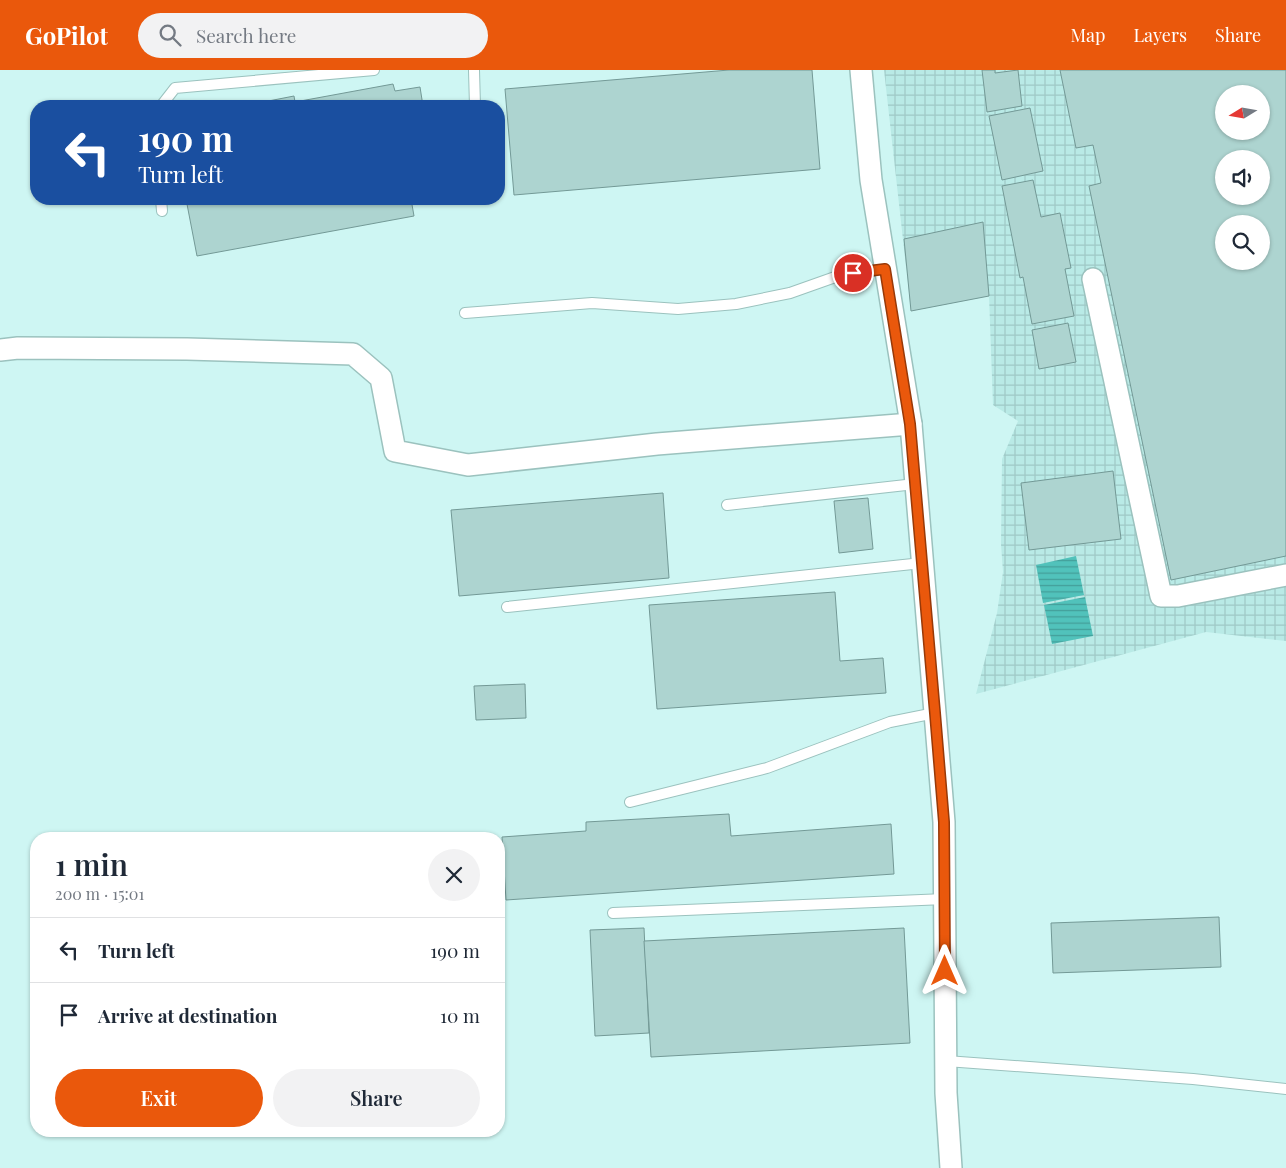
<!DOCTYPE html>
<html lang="en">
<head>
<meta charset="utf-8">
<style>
  :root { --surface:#fff; --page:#f2f2f3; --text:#1f2937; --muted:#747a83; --line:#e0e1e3; --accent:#ea580c }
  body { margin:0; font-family:"Playfair Display",serif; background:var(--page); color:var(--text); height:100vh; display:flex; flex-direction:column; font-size:19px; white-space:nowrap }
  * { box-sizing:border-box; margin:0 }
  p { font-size:16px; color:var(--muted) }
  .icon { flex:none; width:28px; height:28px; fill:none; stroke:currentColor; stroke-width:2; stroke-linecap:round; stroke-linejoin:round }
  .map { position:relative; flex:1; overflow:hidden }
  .details { position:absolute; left:30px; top:762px; width:475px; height:305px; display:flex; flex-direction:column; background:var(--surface); border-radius:20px; box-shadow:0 1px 4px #0004 }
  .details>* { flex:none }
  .banner { position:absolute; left:30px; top:30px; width:475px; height:105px; border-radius:20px; box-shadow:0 1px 4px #0004; background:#1a4fa0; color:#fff; overflow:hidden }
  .needle { width:32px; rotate:259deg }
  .controls { position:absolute; left:1215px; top:15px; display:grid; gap:10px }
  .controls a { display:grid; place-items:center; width:55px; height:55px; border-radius:50%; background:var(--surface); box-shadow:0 1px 4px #0004; font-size:25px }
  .pin { position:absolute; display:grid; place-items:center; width:42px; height:42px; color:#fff; margin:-21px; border:2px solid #fff; border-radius:50%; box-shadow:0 1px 5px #0007 }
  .me { position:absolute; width:55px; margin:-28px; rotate:0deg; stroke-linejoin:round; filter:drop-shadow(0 0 4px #0008) }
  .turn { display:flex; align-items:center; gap:18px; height:105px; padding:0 25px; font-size:22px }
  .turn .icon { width:65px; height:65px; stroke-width:2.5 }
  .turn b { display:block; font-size:35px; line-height:42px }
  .round { display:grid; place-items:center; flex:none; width:52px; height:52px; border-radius:26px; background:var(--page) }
  .headline { display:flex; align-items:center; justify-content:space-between; height:85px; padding:0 25px }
  h1 { font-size:30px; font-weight:600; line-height:38px }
  .primary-button { display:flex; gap:10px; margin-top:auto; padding:10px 25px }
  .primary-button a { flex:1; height:58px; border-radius:30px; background:var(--accent); color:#fff; font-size:20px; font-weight:600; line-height:58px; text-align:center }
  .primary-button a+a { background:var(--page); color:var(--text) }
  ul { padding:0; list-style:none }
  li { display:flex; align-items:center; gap:15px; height:65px; padding:0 25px; border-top:1px solid var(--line) }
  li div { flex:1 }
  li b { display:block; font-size:19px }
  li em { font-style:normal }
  header { display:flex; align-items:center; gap:30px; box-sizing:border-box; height:70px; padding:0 25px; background:var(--accent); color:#fff }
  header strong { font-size:24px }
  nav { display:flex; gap:28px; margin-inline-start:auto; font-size:18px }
  .search { width:350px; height:45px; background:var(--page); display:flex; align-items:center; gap:12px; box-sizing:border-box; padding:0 18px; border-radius:28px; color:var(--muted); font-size:19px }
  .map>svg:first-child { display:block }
</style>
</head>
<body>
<header>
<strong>GoPilot</strong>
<div class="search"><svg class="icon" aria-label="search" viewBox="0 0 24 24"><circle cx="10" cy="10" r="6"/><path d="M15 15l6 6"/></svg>Search here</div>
<nav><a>Map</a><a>Layers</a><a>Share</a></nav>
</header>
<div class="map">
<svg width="1286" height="1098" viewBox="0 0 1286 1098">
  <defs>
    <pattern id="industrial-grid" width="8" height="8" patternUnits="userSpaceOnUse" patternTransform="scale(1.25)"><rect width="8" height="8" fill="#b9eae6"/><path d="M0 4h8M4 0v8" fill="none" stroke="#9fc9c6"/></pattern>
    <pattern id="water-rules" width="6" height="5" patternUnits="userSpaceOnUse" patternTransform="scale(1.25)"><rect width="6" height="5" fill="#51c2bb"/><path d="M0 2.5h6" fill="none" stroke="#439e99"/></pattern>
  </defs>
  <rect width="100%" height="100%" fill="#cef6f3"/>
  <!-- industrial -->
  <path fill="url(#industrial-grid)" fill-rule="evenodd" d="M884 0H1286V571L1206 562 976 624 997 543 1003 502 1001 474 1002 389 1018 351 993 335 989 226 911 241ZM1224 24H1261V61H1224ZM1224 89H1261V126H1224ZM1224 154H1261V191H1224Z"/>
  <!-- water -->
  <g fill="url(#water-rules)">
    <path d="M1076 486 1084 525 1043 533 1036 495Z"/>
    <path d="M1085 527 1093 566 1052 574 1044 535Z"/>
  </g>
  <!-- building -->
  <g fill="#add4d0" stroke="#739996" fill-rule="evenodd">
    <path d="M729 0H812L820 99 514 125 505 19Z"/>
    <path d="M982 0H995V3L1018 0 1022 36 987 42Z"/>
    <path d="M1060 0H1286V486L1171 510 1089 116 1101 113 1093 75 1076 78ZM1224 24H1261V61H1224ZM1224 89H1261V126H1224ZM1224 154H1261V191H1224Z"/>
    <path d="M393 14 395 21 420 17 423 36H243L294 26 295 32Z"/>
    <path d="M1030 38 1043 101 1002 110 989 46Z"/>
    <path d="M1033 110 1041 147 1060 143 1071 198 1065 199 1074 246 1032 254 1023 207 1020 208 1002 116Z"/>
    <path d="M186 129H411L414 146 197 186Z"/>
    <path d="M983 152 989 226 911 241 904 169Z"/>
    <path d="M1068 253 1076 292 1039 299 1032 260Z"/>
    <path d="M1113 401 1121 469 1029 480 1021 413Z"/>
    <path d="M663 423 669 508 459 526 451 440Z"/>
    <path d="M868 428 873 479 839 483 834 431Z"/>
    <path d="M835 522 840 591 883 588 886 623 657 639 649 535Z"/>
    <path d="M525 614 526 648 476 650 474 616Z"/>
    <path d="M729 744 731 766 891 754 894 804 506 830 502 767 586 761V752Z"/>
    <path d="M1219 847 1221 897 1053 903 1051 853Z"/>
    <path d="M644 858 649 963 595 966 590 860Z"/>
    <path d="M904 858 910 973 651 987 644 871Z"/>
  </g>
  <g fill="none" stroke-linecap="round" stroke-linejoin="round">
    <!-- service casing -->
    <g stroke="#9bc2be" stroke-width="12">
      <g id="service">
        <path d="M474 0 475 36"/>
        <path d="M161 36 175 18 374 0"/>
        <path d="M161 129 162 141"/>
        <path d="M465 243 592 233 678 239 736 234 790 223 838 206 885 199"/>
        <path d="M727 435 915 414"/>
        <path d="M507 537 922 493"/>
        <path d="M630 732 767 698 890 652 935 643"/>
        <path d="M613 843 945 829"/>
        <path d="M946 991 1193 1009 1286 1019"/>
      </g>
    </g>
    <!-- minor casing -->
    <g stroke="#9bc2be" stroke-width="24">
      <g id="minor">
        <path d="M861 0 871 110 911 354 935 643 944 752 946 1023 951 1098"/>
        <path d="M1093 209 1161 526H1178L1286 505"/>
        <path d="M0 280 18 278 187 279 353 284 381 308 395 381 468 395 657 374 911 354"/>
      </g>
    </g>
    <!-- service -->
    <use href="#service" stroke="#fff" stroke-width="10"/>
    <!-- minor -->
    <use href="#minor" stroke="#fff" stroke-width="21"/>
  </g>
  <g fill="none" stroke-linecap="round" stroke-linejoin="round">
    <!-- route casing -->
    <g stroke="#983908" stroke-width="12">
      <path id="route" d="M853 203 885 199 910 354 935 643 944 752 945 901"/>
    </g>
    <!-- route -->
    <use href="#route" stroke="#ea580c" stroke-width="9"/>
  </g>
</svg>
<div class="controls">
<a><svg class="needle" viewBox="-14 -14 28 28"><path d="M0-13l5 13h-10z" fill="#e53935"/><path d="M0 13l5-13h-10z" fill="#747a83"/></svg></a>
<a><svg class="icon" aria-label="sound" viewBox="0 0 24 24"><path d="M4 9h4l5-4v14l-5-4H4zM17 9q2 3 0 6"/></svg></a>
<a><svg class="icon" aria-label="search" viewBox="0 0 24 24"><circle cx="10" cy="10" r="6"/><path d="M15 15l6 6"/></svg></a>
</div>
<div class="pin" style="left:853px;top:203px;background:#d93025"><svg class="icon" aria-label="arrive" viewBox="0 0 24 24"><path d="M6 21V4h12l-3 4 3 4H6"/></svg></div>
<svg class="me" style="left:945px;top:901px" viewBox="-20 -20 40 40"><path d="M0-17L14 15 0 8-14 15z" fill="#ea580c" stroke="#fff" stroke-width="4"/></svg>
<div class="banner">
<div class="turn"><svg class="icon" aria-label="left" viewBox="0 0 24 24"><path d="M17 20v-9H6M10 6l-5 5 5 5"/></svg><div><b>190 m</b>Turn left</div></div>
</div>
<section class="details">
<div class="headline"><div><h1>1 min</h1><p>200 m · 15:01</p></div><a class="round"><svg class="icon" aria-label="close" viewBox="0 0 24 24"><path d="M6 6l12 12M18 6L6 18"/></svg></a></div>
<ul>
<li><svg class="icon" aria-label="left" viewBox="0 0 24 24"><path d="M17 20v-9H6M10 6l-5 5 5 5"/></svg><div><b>Turn left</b></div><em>190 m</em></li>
<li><svg class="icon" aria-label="arrive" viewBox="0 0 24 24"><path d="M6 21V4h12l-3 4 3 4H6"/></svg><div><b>Arrive at destination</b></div><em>10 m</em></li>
</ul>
<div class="primary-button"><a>Exit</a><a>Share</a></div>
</section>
</div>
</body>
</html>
